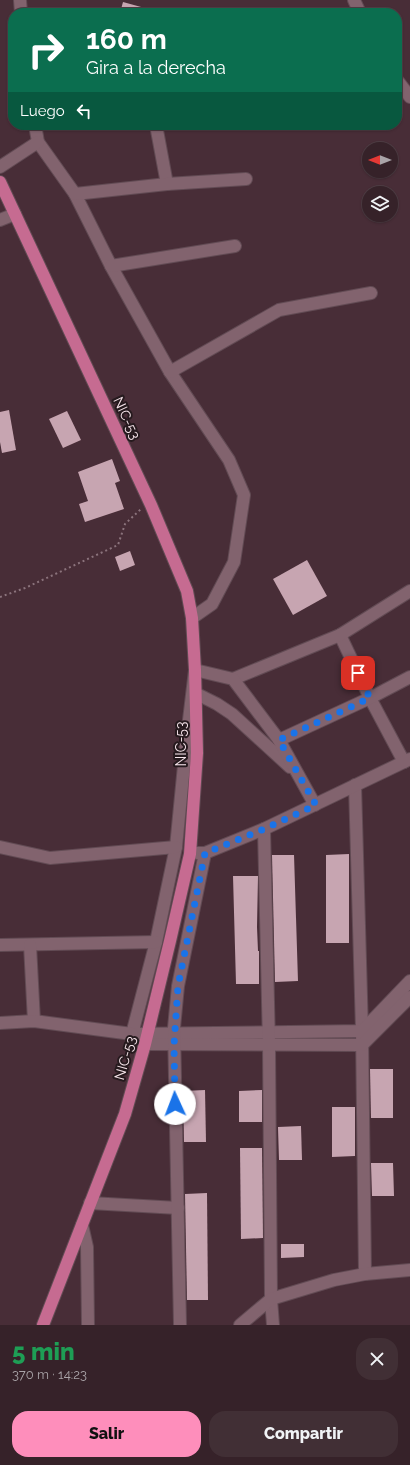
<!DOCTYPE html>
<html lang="es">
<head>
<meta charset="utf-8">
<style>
  :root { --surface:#362229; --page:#412f35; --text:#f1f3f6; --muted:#aaa4a8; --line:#503f46; --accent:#fe8ebb }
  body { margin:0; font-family:Raleway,sans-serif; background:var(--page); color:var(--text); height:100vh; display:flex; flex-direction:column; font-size:15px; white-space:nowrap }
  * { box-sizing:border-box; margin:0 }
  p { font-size:13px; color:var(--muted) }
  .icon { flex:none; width:22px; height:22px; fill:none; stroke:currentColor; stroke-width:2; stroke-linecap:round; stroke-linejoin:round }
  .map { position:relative; height:1325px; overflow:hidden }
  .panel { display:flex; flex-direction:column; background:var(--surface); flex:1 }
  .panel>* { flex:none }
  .banner { position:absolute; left:8px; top:8px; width:394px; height:122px; border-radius:16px; box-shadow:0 1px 3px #0004,0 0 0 1px var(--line); background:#0b6e4f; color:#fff; overflow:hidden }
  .needle { width:26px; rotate:270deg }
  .tools { position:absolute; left:362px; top:142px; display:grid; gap:8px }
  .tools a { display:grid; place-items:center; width:36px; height:36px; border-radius:50%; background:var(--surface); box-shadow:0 1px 3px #0004,0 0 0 1px var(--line); font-size:20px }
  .pin { position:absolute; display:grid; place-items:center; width:34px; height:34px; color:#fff; margin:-17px; border-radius:8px; box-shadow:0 2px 6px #0006 }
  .me { position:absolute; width:44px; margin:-22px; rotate:358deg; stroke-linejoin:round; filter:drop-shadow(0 0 3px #0008) }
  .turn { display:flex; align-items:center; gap:14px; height:84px; padding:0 12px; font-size:18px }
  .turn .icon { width:52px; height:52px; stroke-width:2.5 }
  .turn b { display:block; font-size:28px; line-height:34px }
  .then { display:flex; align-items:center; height:38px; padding:0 12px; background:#0003; gap:8px; font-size:15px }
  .round { display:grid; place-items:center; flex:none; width:42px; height:42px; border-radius:16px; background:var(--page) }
  .headline { display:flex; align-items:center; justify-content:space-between; height:68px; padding:0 12px }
  h1 { font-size:24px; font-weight:800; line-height:30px; color:#1e9e55 }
  .primary-button { display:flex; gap:8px; margin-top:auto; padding:8px 12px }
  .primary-button a { flex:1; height:46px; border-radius:16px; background:var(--accent); color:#111; font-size:16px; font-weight:800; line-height:46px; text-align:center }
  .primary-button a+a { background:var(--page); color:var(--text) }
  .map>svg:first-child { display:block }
</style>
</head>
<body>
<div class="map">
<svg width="410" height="1325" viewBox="0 0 410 1325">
  <rect width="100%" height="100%" fill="#482d37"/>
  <!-- building -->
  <g fill="#c7a5b1">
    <path d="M123 2 152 10V13H120Z"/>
    <path d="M9 410 16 450 2 453 0 442V412Z"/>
    <path d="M67 411 81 440 63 448 49 419Z"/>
    <path d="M112 459 120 481 115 483 124 509 85 522 79 504 88 501 78 472Z"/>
    <path d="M130 551 135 565 120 571 115 557Z"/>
    <path d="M307 560 327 596 293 615 273 579Z"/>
    <path d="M349 854V943H326V855Z"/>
    <path d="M272 855H294L298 981 275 982Z"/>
    <path d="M233 876H258L257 927 258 951H259V984H236Z"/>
    <path d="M370 1069H393V1118H371Z"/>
    <path d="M205 1090 206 1142H184L183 1091Z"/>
    <path d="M262 1090V1122H239V1091Z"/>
    <path d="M332 1107H355V1156L332 1157Z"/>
    <path d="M301 1126 302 1160H279L278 1127Z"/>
    <path d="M240 1148H262L263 1238 241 1239Z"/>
    <path d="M371 1163H393L394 1196H372Z"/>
    <path d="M207 1193 208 1300H187L185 1194Z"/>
    <path d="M281 1244H304V1257L281 1258Z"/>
  </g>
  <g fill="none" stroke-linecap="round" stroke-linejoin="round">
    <!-- minor casing -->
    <g stroke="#624b54" stroke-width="14">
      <g id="minor">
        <path d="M20 0 21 13"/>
        <path d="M354 0 360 13"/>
        <path d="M397 80 410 97"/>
        <path d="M35 125 38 142 75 194 111 266 170 372 229 460 244 495 234 562 212 604 192 618"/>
        <path d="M156 125 167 184"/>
        <path d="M0 167 38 142"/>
        <path d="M75 194 167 184 246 179"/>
        <path d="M0 220 15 214"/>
        <path d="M111 266 235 246"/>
        <path d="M170 372 279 310 371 293"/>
        <path d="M340 635 370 698 404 762"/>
        <path d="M233 679 340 635 410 591"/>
        <path d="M195 693 217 704 232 714 290 767"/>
        <path d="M279 740 370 698 410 677"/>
        <path d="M355 785 362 1031 365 1274"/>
        <path d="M315 805 279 740 233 679 195 670 186 745 176 847 156 942 132 1034 362 1031 410 981"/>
        <path d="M264 829 269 1045 271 1299 273 1325"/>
        <path d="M0 847 50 858 176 847"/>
        <path d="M197 853H205L264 829 410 759"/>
        <path d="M0 945 156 942"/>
        <path d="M30 945 34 1021"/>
        <path d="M0 1023 34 1021 132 1034"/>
        <path d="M145 1044 362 1045 410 997"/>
        <path d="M90 1203 178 1208"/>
        <path d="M82 1225 87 1247 88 1325"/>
        <path d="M180 1325 174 1028 178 986 205 853"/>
        <path d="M240 1325 271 1299 334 1280 365 1274 410 1270"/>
      </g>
    </g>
    <!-- major casing -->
    <g stroke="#624b54" stroke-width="14">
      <path id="major" d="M0 182 151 505 187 591 192 618 195 670 197 753 190 854 170 941 145 1044 125 1114 43 1325"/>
    </g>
    <!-- path -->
    <path stroke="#8b737c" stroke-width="2" stroke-dasharray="2 3" stroke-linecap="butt" d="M0 597 25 588 118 545 125 524 141 509"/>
    <!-- minor -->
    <use href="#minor" stroke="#82636e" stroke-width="12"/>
    <!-- major -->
    <use href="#major" stroke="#c66b91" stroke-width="12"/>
  </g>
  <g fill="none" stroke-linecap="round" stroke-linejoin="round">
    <!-- route -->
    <path stroke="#1a73e8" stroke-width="7" stroke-dasharray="0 12.6" d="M175 1104 174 1045 178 986 205 853 264 829 316 805 279 740 370 698 358 673"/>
  </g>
  <g text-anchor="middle" stroke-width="4" stroke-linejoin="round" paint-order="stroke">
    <!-- street labels -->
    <g font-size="14" fill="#f7e5eb" stroke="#261a1e">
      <text transform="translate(127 418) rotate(65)" y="5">NIC-53</text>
      <text transform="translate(181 744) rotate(-90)" y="5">NIC-53</text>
      <text transform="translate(125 1058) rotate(-74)" y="5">NIC-53</text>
    </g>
  </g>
</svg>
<div class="tools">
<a><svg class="needle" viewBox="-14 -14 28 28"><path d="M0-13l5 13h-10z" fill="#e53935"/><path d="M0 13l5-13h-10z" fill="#aaa4a8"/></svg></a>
<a><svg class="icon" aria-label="layers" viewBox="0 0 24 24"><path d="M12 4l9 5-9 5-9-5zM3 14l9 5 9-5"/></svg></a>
</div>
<div class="pin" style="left:358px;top:673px;background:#d93025"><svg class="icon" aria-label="arrive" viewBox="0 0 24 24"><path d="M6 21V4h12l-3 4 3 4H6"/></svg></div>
<svg class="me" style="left:175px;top:1104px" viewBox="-20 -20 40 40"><circle r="19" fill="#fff"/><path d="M0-13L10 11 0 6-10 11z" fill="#1a73e8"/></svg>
<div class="banner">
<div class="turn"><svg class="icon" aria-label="right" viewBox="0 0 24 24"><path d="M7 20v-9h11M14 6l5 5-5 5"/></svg><div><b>160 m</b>Gira a la derecha</div></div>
<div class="then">Luego<svg class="icon" aria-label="left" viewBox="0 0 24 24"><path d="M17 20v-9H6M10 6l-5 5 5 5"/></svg></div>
</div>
</div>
<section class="panel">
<div class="headline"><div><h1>5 min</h1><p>370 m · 14:23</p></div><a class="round"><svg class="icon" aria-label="close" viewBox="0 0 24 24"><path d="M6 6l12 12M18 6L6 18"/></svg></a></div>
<div class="primary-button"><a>Salir</a><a>Compartir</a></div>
</section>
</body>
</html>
